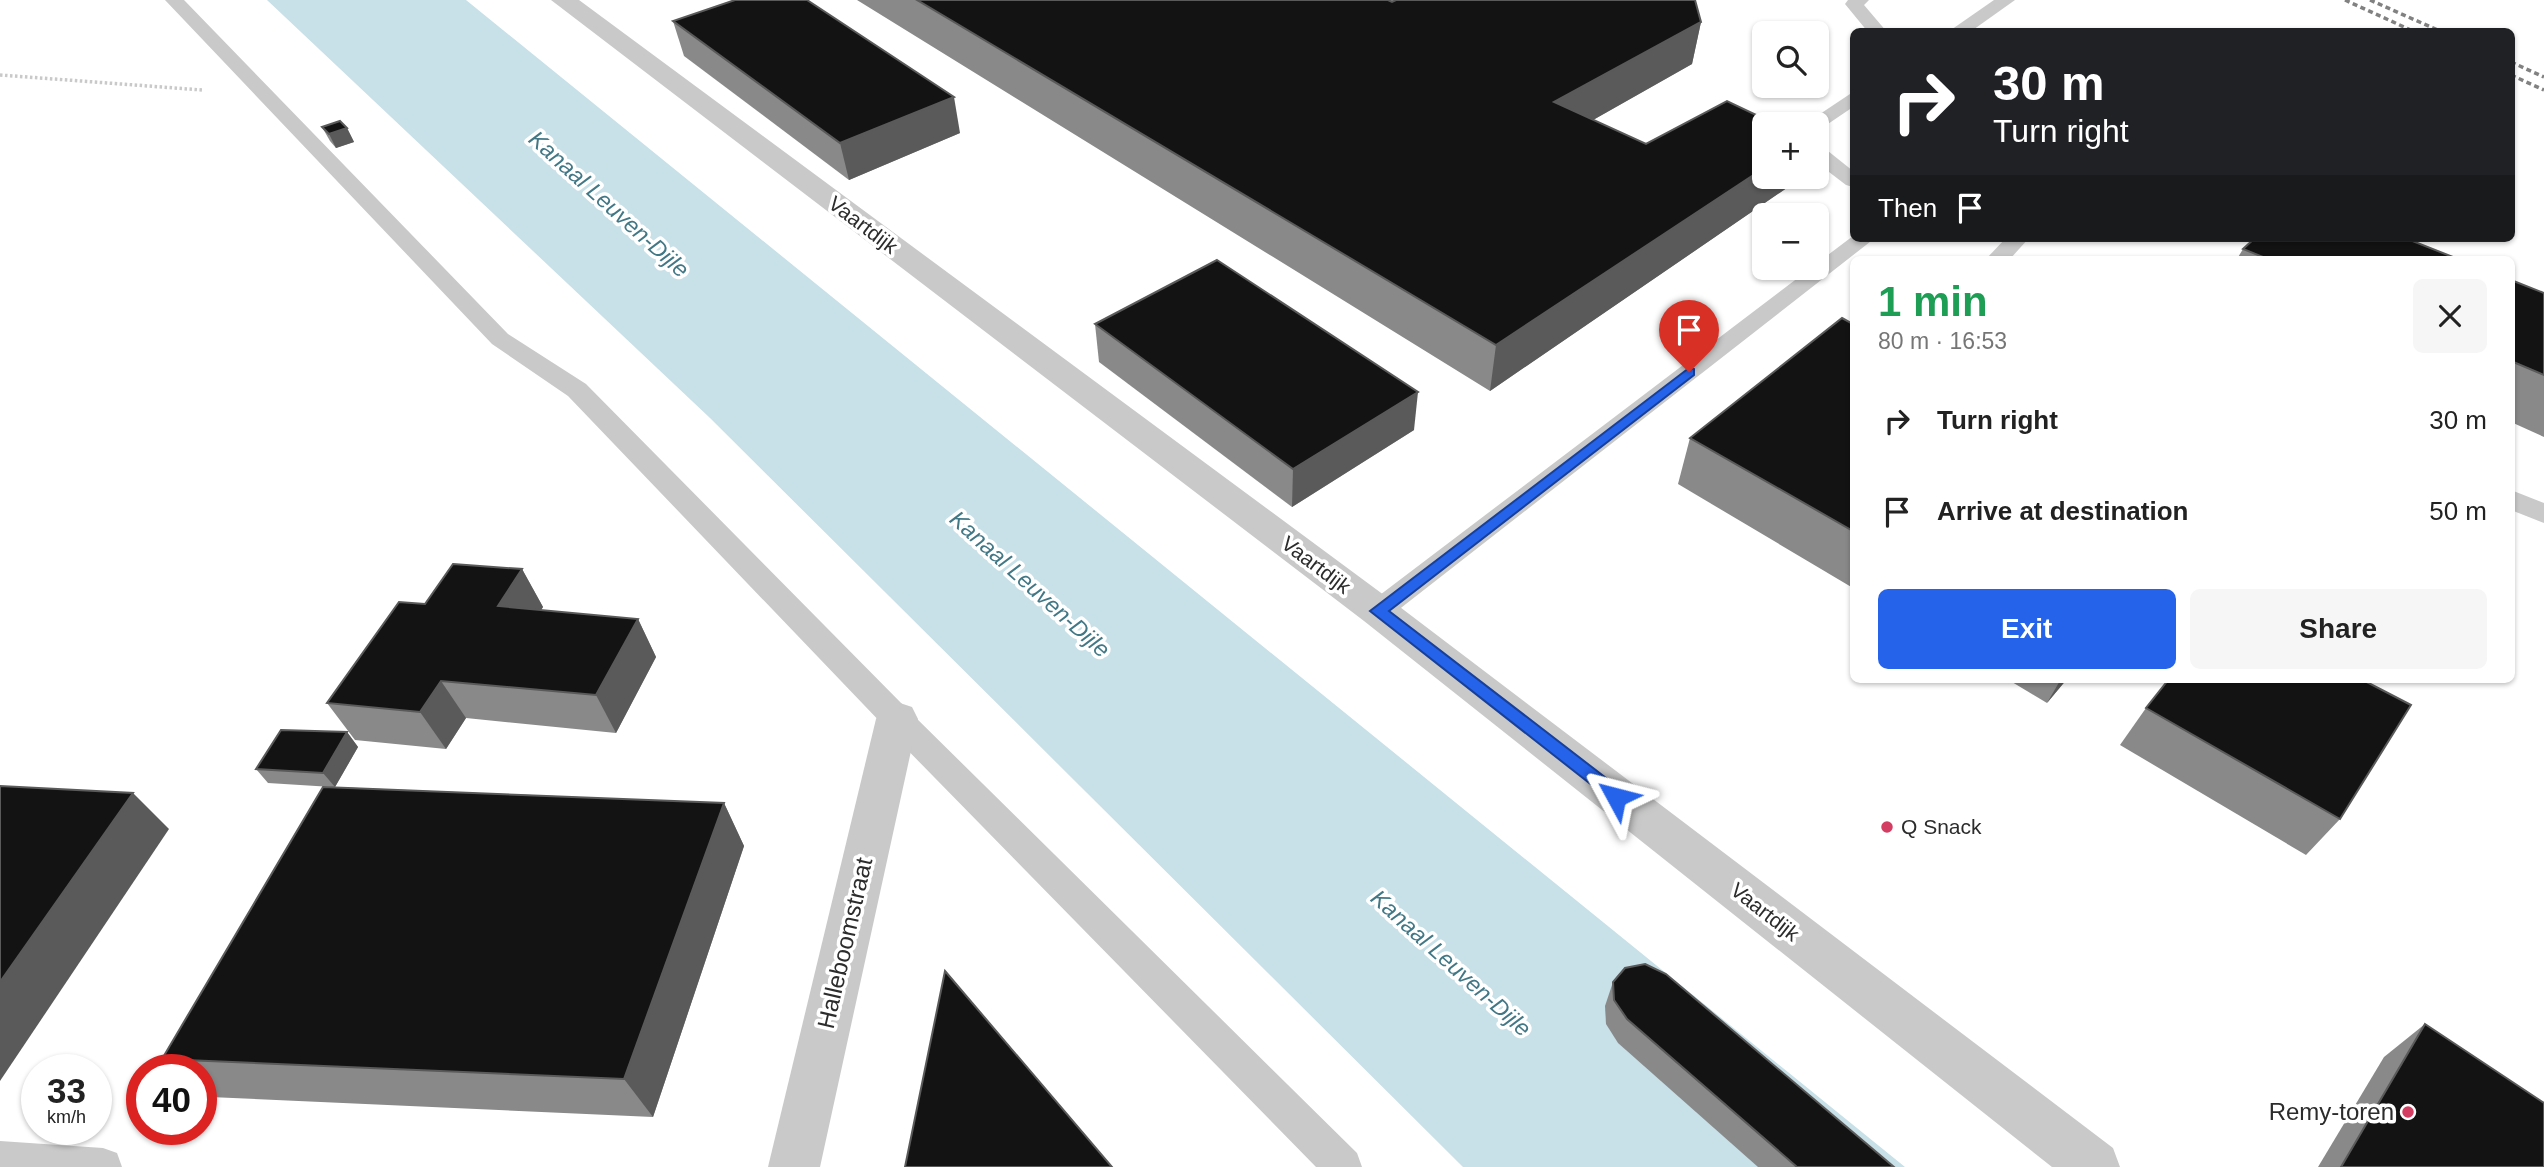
<!DOCTYPE html>
<html lang="en">
<head>
<meta charset="utf-8">
<style>
  :root { --surface:#fff; --page:#f6f6f6; --text:#222; --muted:#767676; --accent:#2563eb }
  body { margin:0; font-family:Helvetica,sans-serif; background:var(--page); color:var(--text); height:100vh; display:flex; flex-direction:column; font-size:26px; white-space:nowrap }
  * { box-sizing:border-box; margin:0 }
  p { font-size:23px; color:var(--muted) }
  .icon { flex:none; width:38px; height:38px; fill:none; stroke:currentColor; stroke-width:2; stroke-linecap:round; stroke-linejoin:round }
  .map { position:relative; flex:1; overflow:hidden }
  .sheet { position:absolute; left:1850px; top:256px; width:665px; height:427px; display:flex; flex-direction:column; background:var(--surface); border-radius:10px; box-shadow:0 2px 5px #0004 }
  .sheet>* { flex:none }
  .top-card { position:absolute; left:1850px; top:28px; width:665px; height:214px; border-radius:10px; box-shadow:0 2px 5px #0004; background:#202124; color:#fff; overflow:hidden }
  .controls { position:absolute; left:1752px; top:21px; display:grid; gap:14px }
  .controls a { display:grid; place-items:center; width:77px; height:77px; border-radius:10px; background:var(--surface); box-shadow:0 2px 5px #0004; font-size:35px }
  .speed { position:absolute; left:21px; top:1054px; display:flex; gap:14px; font-size:35px; font-weight:700; text-align:center }
  .speed>* { display:grid; place-content:center; width:91px; height:91px; border-radius:50%; background:var(--surface); box-shadow:0 2px 5px #0004; line-height:1 }
  .speed small { font-size:18px; font-weight:400 }
  .speed .limit { border:10px solid #d22; background:#fff; color:#111 }
  .pin { position:absolute; display:grid; place-items:center; width:60px; height:60px; color:#fff; margin:-72px -30px; border-radius:50% 50% 50% 0; rotate:-45deg; box-shadow:0 0 7px #0007 }
  .pin .icon { rotate:45deg }
  .me { position:absolute; width:77px; margin:-38px; rotate:308deg; stroke-linejoin:round; filter:drop-shadow(0 0 5px #0008) }
  .turn { display:flex; align-items:center; gap:24px; height:147px; padding:0 28px; font-size:32px }
  .turn .icon { width:91px; height:91px; stroke-width:2.5 }
  .turn b { display:block; font-size:49px; line-height:60px }
  .then { display:flex; align-items:center; height:66px; padding:0 28px; background:#0003; gap:14px; font-size:26px }
  .round { display:grid; place-items:center; flex:none; width:74px; height:74px; border-radius:10px; background:var(--page) }
  .overview { display:flex; align-items:center; justify-content:space-between; height:119px; padding:0 28px }
  h1 { font-size:42px; font-weight:800; line-height:52px; color:#1e9e55 }
  .button { display:flex; gap:14px; margin-top:auto; padding:14px 28px }
  .button a { flex:1; height:80px; border-radius:10px; background:var(--accent); color:#fff; font-size:28px; font-weight:800; line-height:80px; text-align:center }
  .button a+a { background:var(--page); color:var(--text) }
  ul { padding:0; list-style:none }
  li { display:flex; align-items:center; gap:21px; height:91px; padding:0 28px }
  li div { flex:1 }
  li b { display:block; font-size:26px }
  li em { font-style:normal }
  .map>svg:first-child { display:block }
</style>
</head>
<body>
<div class="map">
<svg width="2544" height="1167" viewBox="0 0 2544 1167">
  <rect width="100%" height="100%" fill="#fff"/>
  <!-- water -->
  <path fill="#c8e0e7" d="M267 0H466L1905 1167H1463L710 418Z"/>
  <g fill="none" stroke-linecap="round" stroke-linejoin="round">
    <!-- path -->
    <path stroke="#c9c9c9" stroke-width="3.5" stroke-dasharray="2.5 2.5" stroke-linecap="butt" d="M0 75 202 90"/>
    <!-- service -->
    <g fill="#c9c9c9" fill-rule="evenodd">
      <path d="M165 0H184L508 334 586 384 908 710 1357 1153 1362 1167H1316L886 728 568 396 492 344Z"/>
      <path d="M1848 0H1869L1864 5 1887 32H1868L1845 4Z"/>
      <path d="M1994 0H2015L1970 32H1948Z"/>
      <path d="M1853 92V107L1822 128 1816 130V124H1805Z"/>
      <path d="M1816 145 1823 147 1853 171V187L1846 185 1816 162Z"/>
      <path d="M1853 236 1875 238 1388 618 1378 622 1368 618 1364 611 1368 604 1811 268H1816V264Z"/>
      <path d="M2006 238H2029L2010 259H1986Z"/>
      <path d="M2511 490 2544 503V523L2511 510Z"/>
      <path d="M0 1141 103 1148 117 1153 122 1167H0Z"/>
    </g>
    <!-- minor -->
    <path fill="#c9c9c9" fill-rule="evenodd" d="M897 702 912 707 918 719 820 1167H768L876 719 882 707Z"/>
    <!-- tertiary -->
    <path fill="#c9c9c9" fill-rule="evenodd" d="M551 0H579L1392 601 2113 1148 2120 1167H2052L1364 621Z"/>
    <!-- rail -->
    <g stroke="#818181" stroke-width="3.5" stroke-dasharray="5 3.5" stroke-linecap="butt">
      <path d="M2345 0 2415 32"/>
      <path d="M2370 0 2442 32"/>
      <path d="M2511 62 2544 77"/>
      <path d="M2511 75 2544 90"/>
    </g>
  </g>
  <!-- wall -->
  <g fill="#898989">
    <path d="M857 0H1695L1701 22 1692 64 1593 120 1646 144 1764 177H1796L1794 183 1490 391Z"/>
    <path d="M673 21 960 133 849 180 684 56Z"/>
    <path d="M322 127 347 128 354 142 336 148 330 141Z"/>
    <path d="M2243 249 2458 259H2237Z"/>
    <path d="M2511 280 2544 293V437L2511 422Z"/>
    <path d="M1095 324 1414 430 1292 507 1099 362Z"/>
    <path d="M1853 324V588L1678 484 1690 438Z"/>
    <path d="M522 569 543 607 541 610 638 619 656 657 616 733 466 718 446 749 355 740 327 703 425 604Z"/>
    <path d="M2007 679H2067L2047 703Z"/>
    <path d="M2146 708 2340 819 2306 855 2120 745Z"/>
    <path d="M347 732 358 747 335 787 724 803 744 846 653 1117 210 1097 201 1090V1069H175L162 1059 332 787 268 783 256 769Z"/>
    <path d="M1613 982 1894 1167H1758L1618 1043 1606 1024 1605 1006Z"/>
    <path d="M2425 1024 2544 1167H2318L2384 1057Z"/>
  </g>
  <!-- shaded-wall -->
  <g fill="#5a5a5a">
    <path d="M1701 22 1692 64 1547 146 1554 102Z"/>
    <path d="M954 97 960 133 849 180 840 143Z"/>
    <path d="M347 128 354 142 336 148 329 134Z"/>
    <path d="M1764 168V177H1796L1794 183 1490 391 1496 345Z"/>
    <path d="M1418 392 1414 430 1292 507 1293 469Z"/>
    <path d="M522 569 543 607 520 644 498 606Z"/>
    <path d="M638 619 656 657 616 733 596 695Z"/>
    <path d="M2061 679H2067L2047 703Z"/>
    <path d="M441 681 466 718 446 749 420 712Z"/>
    <path d="M347 732 358 747 335 787 323 773Z"/>
    <path d="M133 793 169 829 0 1081V982Z"/>
    <path d="M724 803 744 846 653 1117 624 1079Z"/>
  </g>
  <!-- building -->
  <g fill="#131313" stroke="#5a5a5a" stroke-width="2">
    <path d="M735 0H807L954 97 840 143 673 21Z"/>
    <path d="M917 0H1388L1392 2 1396 0H1695L1701 22 1554 102 1646 144 1727 101 1775 124H1764V168L1496 345Z"/>
    <path d="M340 121 347 128 329 134 322 127Z"/>
    <path d="M2255 238H2405L2458 259H2268L2243 249Z"/>
    <path d="M1217 260 1418 392 1293 469 1095 324Z"/>
    <path d="M2511 280 2544 293V375L2511 361Z"/>
    <path d="M1842 318 1853 324V531L1690 438Z"/>
    <path d="M453 564 522 569 498 606 638 619 596 695 441 681 420 712 327 703 399 602 425 604Z"/>
    <path d="M2169 679H2361L2411 705 2340 819 2146 708Z"/>
    <path d="M281 730 347 732 323 773 256 769Z"/>
    <path d="M0 786 133 793 0 982Z"/>
    <path d="M323 787 724 803 624 1079 162 1059Z"/>
    <path d="M1645 964 1666 974 1894 1167H1797L1627 1019 1614 1000 1613 982 1625 968Z"/>
    <path d="M945 971 1112 1167H905Z"/>
    <path d="M2425 1024 2544 1103V1167H2341Z"/>
  </g>
  <!-- route -->
  <path fill="#2563eb" stroke="#184099" stroke-width="2" d="M1689 368 1694 369V375L1389 611 1623 791 1625 797 1616 804 1370 611Z"/>
  <!-- markers -->
  <g fill="#d43d62" stroke="#fff" stroke-width="2.5">
    <circle cx="1887" cy="827" r="7"/>
    <circle cx="2408" cy="1112" r="7"/>
  </g>
  <g text-anchor="middle" stroke-width="7" stroke-linejoin="round" paint-order="stroke">
    <!-- street labels -->
    <g font-size="21" fill="#2c2c2c" stroke="#fff">
      <text transform="translate(863 225) rotate(37)" y="7">Vaartdijk</text>
      <text transform="translate(1316 565) rotate(37)" y="7">Vaartdijk</text>
      <text transform="translate(1765 912) rotate(38)" y="7">Vaartdijk</text>
    </g>
    <!-- poi labels -->
    <g font-size="21" fill="#2c2c2c" stroke="#fff" text-anchor="start">
      <text x="1901" y="834">Q Snack</text>
    </g>
    <!-- water labels -->
    <g font-size="23" font-style="italic" fill="#427786" stroke="#fff">
      <text transform="translate(609 204) rotate(42)" y="8">Kanaal Leuven-Dijle</text>
      <text transform="translate(1030 584) rotate(42)" y="8">Kanaal Leuven-Dijle</text>
      <text transform="translate(1451 963) rotate(42)" y="8">Kanaal Leuven-Dijle</text>
    </g>
    <!-- near-street labels -->
    <g font-size="24" fill="#2c2c2c" stroke="#fff">
      <text transform="translate(845 943) rotate(-77)" y="8">Halleboomstraat</text>
    </g>
    <!-- near-poi labels -->
    <g font-size="24" fill="#2c2c2c" stroke="#fff" text-anchor="end">
      <text x="2394" y="1120">Remy-toren</text>
    </g>
  </g>
</svg>
<div class="controls">
<a><svg class="icon" aria-label="search" viewBox="0 0 24 24"><circle cx="10" cy="10" r="6"/><path d="M15 15l6 6"/></svg></a>
<a>+</a>
<a>−</a>
</div>
<div class="speed"><div>33<small>km/h</small></div><div class="limit">40</div></div>
<div class="pin" style="left:1689px;top:372px;background:#d93025"><svg class="icon" aria-label="arrive" viewBox="0 0 24 24"><path d="M6 21V4h12l-3 4 3 4H6"/></svg></div>
<svg class="me" style="left:1616px;top:797px" viewBox="-20 -20 40 40"><path d="M0-17L14 15 0 8-14 15z" fill="#2563eb" stroke="#fff" stroke-width="4"/></svg>
<div class="top-card">
<div class="turn"><svg class="icon" aria-label="right" viewBox="0 0 24 24"><path d="M7 20v-9h11M14 6l5 5-5 5"/></svg><div><b>30 m</b>Turn right</div></div>
<div class="then">Then<svg class="icon" aria-label="arrive" viewBox="0 0 24 24"><path d="M6 21V4h12l-3 4 3 4H6"/></svg></div>
</div>
<section class="sheet">
<div class="overview"><div><h1>1 min</h1><p>80 m · 16:53</p></div><a class="round"><svg class="icon" aria-label="close" viewBox="0 0 24 24"><path d="M6 6l12 12M18 6L6 18"/></svg></a></div>
<ul>
<li><svg class="icon" aria-label="right" viewBox="0 0 24 24"><path d="M7 20v-9h11M14 6l5 5-5 5"/></svg><div><b>Turn right</b></div><em>30 m</em></li>
<li><svg class="icon" aria-label="arrive" viewBox="0 0 24 24"><path d="M6 21V4h12l-3 4 3 4H6"/></svg><div><b>Arrive at destination</b></div><em>50 m</em></li>
</ul>
<div class="button"><a>Exit</a><a>Share</a></div>
</section>
</div>
</body>
</html>
